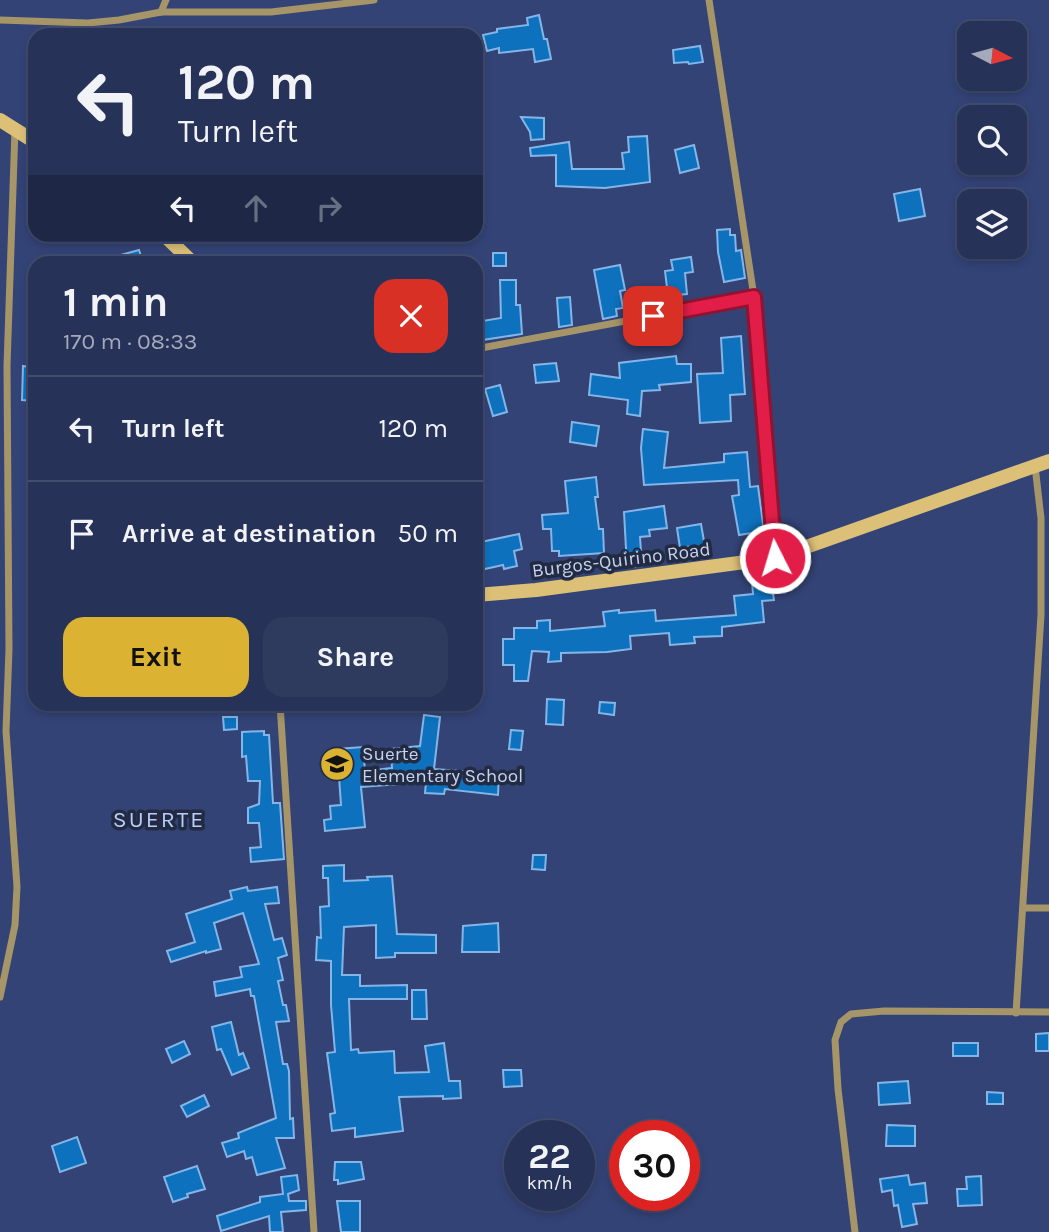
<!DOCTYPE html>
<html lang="en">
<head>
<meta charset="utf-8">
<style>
  :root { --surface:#263258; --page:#2e3a5e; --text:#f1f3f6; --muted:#a4aaba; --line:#424d6e; --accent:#dcb233 }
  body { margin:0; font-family:Karla,sans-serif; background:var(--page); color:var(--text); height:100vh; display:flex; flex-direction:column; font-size:26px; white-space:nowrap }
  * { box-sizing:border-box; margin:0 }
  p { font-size:23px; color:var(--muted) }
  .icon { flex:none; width:38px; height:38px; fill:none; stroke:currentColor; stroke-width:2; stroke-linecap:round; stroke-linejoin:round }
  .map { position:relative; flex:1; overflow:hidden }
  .sheet { position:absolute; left:28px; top:256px; width:455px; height:455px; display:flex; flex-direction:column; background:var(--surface); border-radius:21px; box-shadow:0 4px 10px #0003,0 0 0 2px var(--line) }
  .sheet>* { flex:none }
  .top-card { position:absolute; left:28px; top:28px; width:455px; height:214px; border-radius:21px; box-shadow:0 4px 10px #0003,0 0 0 2px var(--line); background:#263258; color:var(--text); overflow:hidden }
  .needle { width:46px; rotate:96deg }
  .tools { position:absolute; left:957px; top:21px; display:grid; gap:14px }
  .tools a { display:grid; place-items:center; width:70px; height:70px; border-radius:14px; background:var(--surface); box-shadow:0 4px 10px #0003,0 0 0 2px var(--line); font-size:35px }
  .speed { position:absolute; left:504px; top:1120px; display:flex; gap:14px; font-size:35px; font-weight:700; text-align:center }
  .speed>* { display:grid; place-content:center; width:91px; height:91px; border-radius:50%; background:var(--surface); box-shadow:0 4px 10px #0003,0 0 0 2px var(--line); line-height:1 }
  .speed small { font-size:18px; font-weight:400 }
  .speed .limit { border:10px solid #d22; background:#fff; color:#111 }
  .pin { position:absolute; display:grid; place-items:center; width:60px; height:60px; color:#fff; margin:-30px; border-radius:14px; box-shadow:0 4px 10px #0006 }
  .me { position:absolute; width:77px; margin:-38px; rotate:355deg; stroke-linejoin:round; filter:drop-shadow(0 0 5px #0008) }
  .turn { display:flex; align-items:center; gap:24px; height:147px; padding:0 35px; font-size:32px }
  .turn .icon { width:91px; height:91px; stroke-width:2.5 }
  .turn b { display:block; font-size:49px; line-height:60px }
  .lanes { display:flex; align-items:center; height:66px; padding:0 35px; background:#0003; justify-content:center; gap:35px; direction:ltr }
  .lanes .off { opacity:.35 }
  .round { display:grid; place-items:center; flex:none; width:74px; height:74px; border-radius:21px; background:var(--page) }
  .headline { display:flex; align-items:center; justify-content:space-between; height:119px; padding:0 35px }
  h1 { font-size:42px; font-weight:700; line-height:52px }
  .button { display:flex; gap:14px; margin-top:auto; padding:14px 35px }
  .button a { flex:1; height:80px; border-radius:21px; background:var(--accent); color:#111; font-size:28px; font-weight:700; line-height:80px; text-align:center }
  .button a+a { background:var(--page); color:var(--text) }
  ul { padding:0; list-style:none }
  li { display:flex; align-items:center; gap:21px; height:105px; padding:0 35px; border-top:2px solid var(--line) }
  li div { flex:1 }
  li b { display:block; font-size:26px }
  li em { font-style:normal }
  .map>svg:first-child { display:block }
</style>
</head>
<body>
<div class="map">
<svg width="1049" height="1232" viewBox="0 0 1049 1232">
  <rect width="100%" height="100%" fill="#334376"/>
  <!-- building -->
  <g fill="#0d71bd" stroke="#84b5e7" stroke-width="2">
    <path d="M539 15 544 39H547L551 59 535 62 533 49 499 53V48L487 51 483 35 497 32V29L528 25 527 18Z"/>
    <path d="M700 46 703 62 689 64 688 62 674 63 673 50Z"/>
    <path d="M521 117 544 118V139L531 140 530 132Z"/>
    <path d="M647 136 650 182 605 188 556 186V155L531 156 530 148 569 142 572 169H624L622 153 629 152 628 137Z"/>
    <path d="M694 145 699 168 680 173 675 150Z"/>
    <path d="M920 189 925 216 899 221 894 194Z"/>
    <path d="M730 229V235H735L736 251 741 250 745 278 724 282 718 252 717 230Z"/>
    <path d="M139 250 143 262H107L106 259Z"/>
    <rect x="493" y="253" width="13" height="13"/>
    <path d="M691 257 693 272 685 273 687 294 668 296 665 271 673 270 671 260Z"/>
    <path d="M620 265 625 290 620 291 623 308 616 309 617 316 603 319 594 270Z"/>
    <path d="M500 280H516V305H520L522 334 476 341V322L501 318Z"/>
    <path d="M658 292 660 307 646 310 644 295Z"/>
    <path d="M570 297 572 325 559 327 557 298Z"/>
    <path d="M741 336 745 394 730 395 731 421 700 423 697 374 723 373 721 338Z"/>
    <path d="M676 356 677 364H691V382L659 385 660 390 642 391 640 416 627 414 628 400 589 395 591 374 620 378 619 363Z"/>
    <path d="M556 363 559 381 536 383 534 365Z"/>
    <path d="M23 366 35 368V401L22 400Z"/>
    <path d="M500 385 507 412 493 416 485 389Z"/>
    <path d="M572 422 599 426 596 446 570 442Z"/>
    <path d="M643 429 668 432 664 468 724 462V454L747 452 750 487 758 486 764 531 739 535 732 496 739 495 738 480 644 485 641 448Z"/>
    <path d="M596 477 598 497H595L599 529H603L604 553 559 556V551H552L551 529H543L542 515 568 513 565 481Z"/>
    <path d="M664 506 667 528 649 530 650 536 640 537 642 566 627 567 624 512Z"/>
    <path d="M701 524 706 553 694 555 693 546 680 548 677 528Z"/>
    <path d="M519 534 522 549 514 551 517 566 504 569 503 565 476 571V543Z"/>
    <path d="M771 579 774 600 762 601 764 622 722 627V636L694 637 695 643 670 645 669 633 630 636 631 649 607 652 561 653V661L548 662 549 652 532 651 528 681H514V665H503V639H514V628H537V621L550 620V631L605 626 603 612 619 610V613L655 610 656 621 736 615 734 596 753 594 752 581Z"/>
    <path d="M547 699 564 700 563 725 546 724Z"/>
    <path d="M600 702 615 703 614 715 599 713Z"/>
    <path d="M424 715 440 717 434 769 499 774 498 795 445 789 444 794 425 793 426 782 361 787 365 827 325 831 324 820 331 819 330 806 341 805 337 749 363 747 365 771 392 768 391 749 420 746Z"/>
    <path d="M223 717H237V729L224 730Z"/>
    <path d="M511 730 523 731 521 750 509 749Z"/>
    <path d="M264 731V735H269L273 803H280L284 859 251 862 250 848 261 847 259 823H248V808L259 804 260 781H248L246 756 242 757V732Z"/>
    <path d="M533 855H546L545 870 532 869Z"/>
    <path d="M344 865V881L368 880 367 877 392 876 397 934 436 935V953H395V957L376 958V925L344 927 342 975H360V986L407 985V999H349L351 1050 358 1049 359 1053 394 1051 395 1073 429 1072 425 1046 444 1043 449 1081H460L461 1098 443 1099V1096L399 1097 403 1131 355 1137V1128L332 1131 330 1114 335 1113 327 1053 335 1052 331 1005V961L316 960 317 937 321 938 320 907 329 906 328 878H323V866Z"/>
    <path d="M247 887 248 891 277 887 279 903 265 904 274 940 282 938 287 955 278 958 283 980 278 981 283 1005H286L289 1021 276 1022 283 1064H287L289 1071 290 1119 293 1118 294 1138H276L285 1168 257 1175 252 1157 246 1159 244 1151 227 1157 222 1143 239 1138 238 1133 276 1118 254 996H251L250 989 216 996 214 982 242 977 240 967 259 964 243 913 214 923 221 949 206 953V951L171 962 167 951 195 942 186 914 232 899 230 891Z"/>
    <path d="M498 923 499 952H462L463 926Z"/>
    <path d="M412 990H426L427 1019H412Z"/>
    <path d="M231 1022 239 1055 243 1053 249 1068 232 1075 221 1049 217 1050 212 1027Z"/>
    <path d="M1049 1033V1051H1036V1034Z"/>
    <path d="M184 1041 190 1054 172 1063 166 1049Z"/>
    <rect x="953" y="1043" width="25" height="13"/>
    <path d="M503 1070H521L522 1086 504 1087Z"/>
    <path d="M908 1081 910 1103 879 1105 878 1083Z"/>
    <path d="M987 1092 1003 1093V1104H987Z"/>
    <path d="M204 1095 209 1106 187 1117 181 1106Z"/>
    <path d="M887 1125 915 1126V1146H886Z"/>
    <path d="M77 1137 86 1163 60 1172 52 1146Z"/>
    <path d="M335 1162H361L364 1179 338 1184V1180H334Z"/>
    <path d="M197 1166 205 1189 187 1194 188 1197 173 1202 164 1177Z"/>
    <path d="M297 1175 299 1190 288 1194 289 1201H306V1210L281 1212 283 1232H270L269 1216 221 1231 217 1216 260 1202V1197L283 1194 281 1177Z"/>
    <path d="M908 1175 910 1185 925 1183 927 1203 913 1204 917 1224 902 1227 898 1205 894 1206 892 1190 882 1192 880 1179Z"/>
    <path d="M981 1176 982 1205 958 1206 957 1189H967L966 1177Z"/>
    <path d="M337 1201H360V1232H341Z"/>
  </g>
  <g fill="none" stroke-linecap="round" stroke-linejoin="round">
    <!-- street -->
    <g stroke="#a69568" stroke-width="7">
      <path d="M709 0 754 297 775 558"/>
      <path d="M161 12 166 0"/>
      <path d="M0 20 88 23 119 20 161 12H271L374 0"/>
      <path d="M476 349 754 297"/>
      <path d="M280 704 314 1232"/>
      <path d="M1023 908H1049"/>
      <path d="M0 997 15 925 17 887 6 731 9 649 7 366 15 129"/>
      <path d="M1016 1013 1041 615V518L1035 466"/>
      <path d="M855 1232 838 1089 835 1040 841 1022 851 1014 884 1011 1049 1012"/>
    </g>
    <!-- secondary -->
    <g stroke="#dcc077" stroke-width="14">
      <path d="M0 120 35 142"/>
      <path d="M163 234 192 262"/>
      <path d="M476 595 536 590 775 558 1049 461"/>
    </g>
  </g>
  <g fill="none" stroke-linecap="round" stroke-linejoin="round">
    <!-- route casing -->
    <g stroke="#92132f" stroke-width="18">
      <path id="route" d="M653 316 754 297 775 558"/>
    </g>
    <!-- route -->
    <use href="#route" stroke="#e11d48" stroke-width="12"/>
  </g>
  <!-- icons -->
  <defs>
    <g id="school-disc" transform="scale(1.75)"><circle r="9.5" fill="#dcb233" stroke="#232b43"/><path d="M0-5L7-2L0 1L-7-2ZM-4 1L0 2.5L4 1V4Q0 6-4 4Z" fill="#111"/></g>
  </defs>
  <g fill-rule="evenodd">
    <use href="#school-disc" x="337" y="764"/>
  </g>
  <g text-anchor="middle" stroke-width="7" stroke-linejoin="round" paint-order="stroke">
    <!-- street labels -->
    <g font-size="19" fill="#c6d2f0" stroke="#232b43">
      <text transform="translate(621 559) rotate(-7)" y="7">Burgos-Quirino Road</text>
    </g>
    <!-- poi labels -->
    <g font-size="19" fill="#c6d2f0" stroke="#232b43" text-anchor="start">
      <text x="362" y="760">Suerte<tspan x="362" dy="22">Elementary School</tspan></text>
    </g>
    <!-- quarter labels -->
    <g font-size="23" letter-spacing="2" fill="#baccfc" stroke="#232b43">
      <text x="159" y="827">SUERTE</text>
    </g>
  </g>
</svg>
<div class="tools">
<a><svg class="needle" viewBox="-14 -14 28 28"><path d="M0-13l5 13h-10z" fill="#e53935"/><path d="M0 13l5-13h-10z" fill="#a4aaba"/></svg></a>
<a><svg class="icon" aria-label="search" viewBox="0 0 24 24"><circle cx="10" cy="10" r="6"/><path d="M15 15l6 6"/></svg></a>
<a><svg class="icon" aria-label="layers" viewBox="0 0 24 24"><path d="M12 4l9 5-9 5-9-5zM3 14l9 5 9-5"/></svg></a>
</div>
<div class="speed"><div>22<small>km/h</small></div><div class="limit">30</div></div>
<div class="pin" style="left:653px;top:316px;background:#d93025"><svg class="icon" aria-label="arrive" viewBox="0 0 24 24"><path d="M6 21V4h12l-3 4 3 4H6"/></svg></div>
<svg class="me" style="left:775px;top:558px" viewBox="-20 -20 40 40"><circle r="17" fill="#e11d48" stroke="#fff" stroke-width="3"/><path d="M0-11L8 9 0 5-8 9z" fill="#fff"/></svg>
<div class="top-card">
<div class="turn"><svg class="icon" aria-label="left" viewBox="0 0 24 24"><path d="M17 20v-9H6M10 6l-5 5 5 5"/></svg><div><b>120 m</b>Turn left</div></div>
<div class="lanes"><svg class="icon" aria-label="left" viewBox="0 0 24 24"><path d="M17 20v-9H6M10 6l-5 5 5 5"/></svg><svg class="icon off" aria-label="ahead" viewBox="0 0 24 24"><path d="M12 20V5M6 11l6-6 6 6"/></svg><svg class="icon off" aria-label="right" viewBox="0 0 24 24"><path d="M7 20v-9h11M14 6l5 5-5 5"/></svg></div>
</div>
<section class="sheet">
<div class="headline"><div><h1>1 min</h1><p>170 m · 08:33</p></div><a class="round" style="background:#d93025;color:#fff"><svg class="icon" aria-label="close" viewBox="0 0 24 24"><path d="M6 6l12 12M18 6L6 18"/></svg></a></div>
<ul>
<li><svg class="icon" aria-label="left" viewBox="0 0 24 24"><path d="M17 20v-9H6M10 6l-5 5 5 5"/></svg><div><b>Turn left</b></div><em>120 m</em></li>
<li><svg class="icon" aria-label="arrive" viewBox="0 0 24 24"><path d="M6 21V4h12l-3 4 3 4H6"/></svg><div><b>Arrive at destination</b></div><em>50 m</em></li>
</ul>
<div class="button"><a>Exit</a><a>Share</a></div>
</section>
</div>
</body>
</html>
